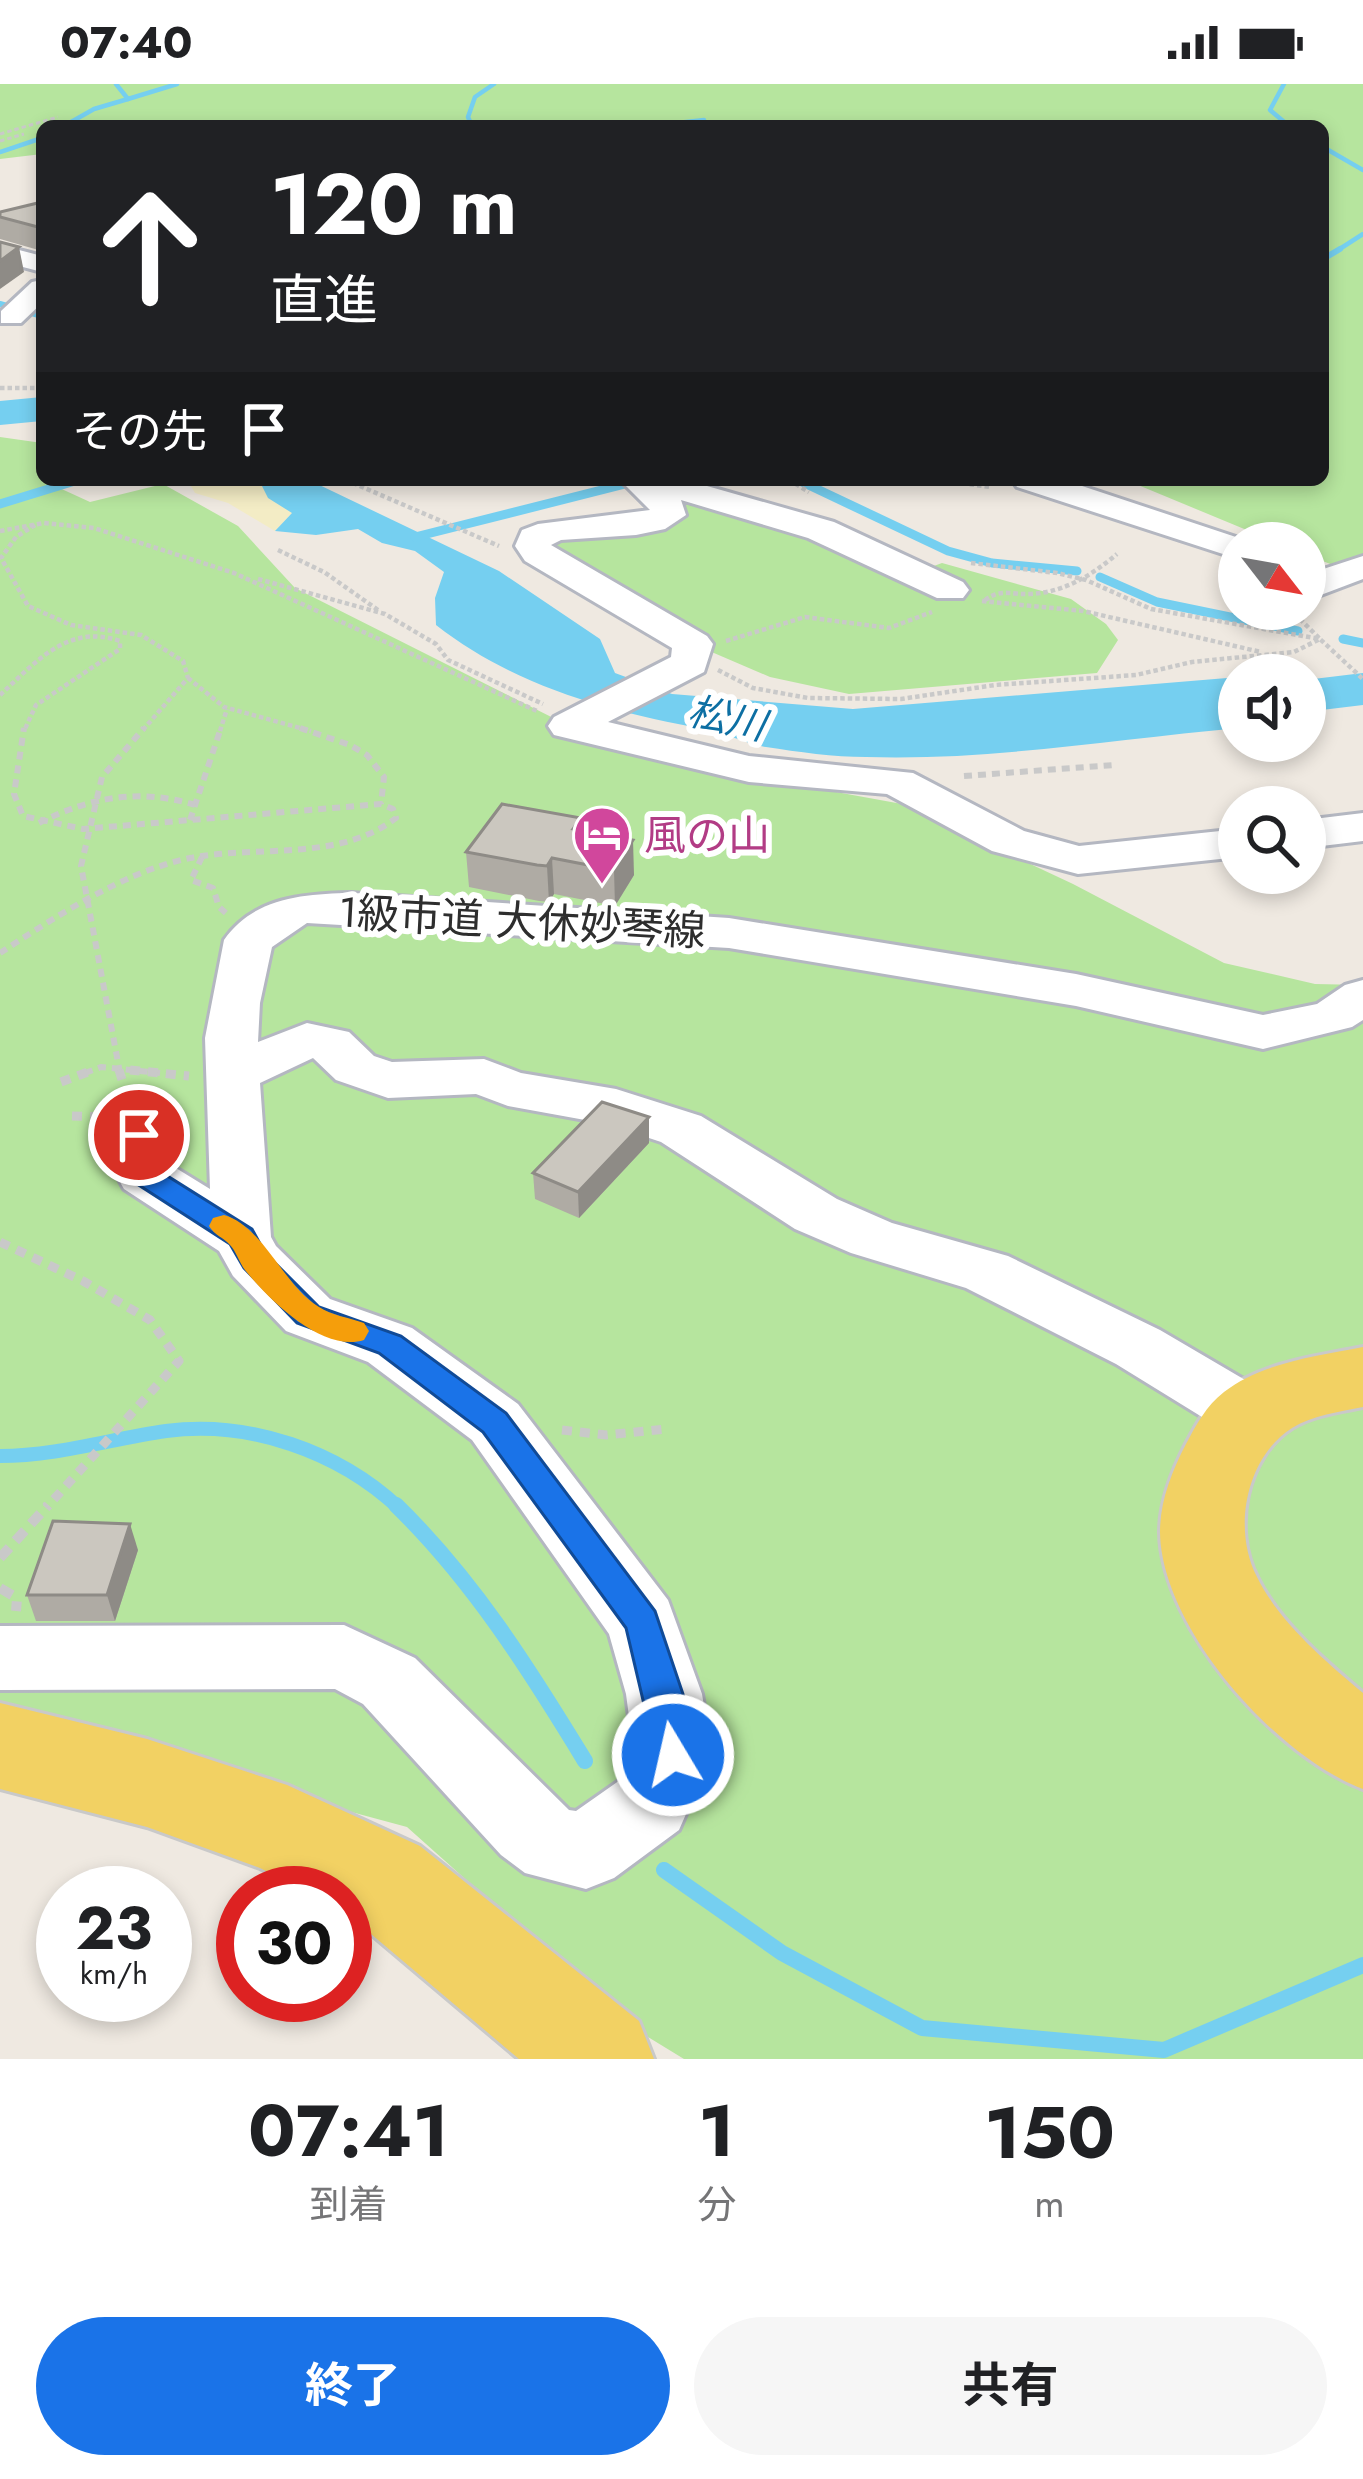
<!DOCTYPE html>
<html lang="ja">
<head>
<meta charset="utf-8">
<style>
  :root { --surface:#fff; --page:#f6f6f6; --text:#202124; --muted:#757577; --accent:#1a73e8 }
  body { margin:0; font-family:Jost,"Noto Sans JP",sans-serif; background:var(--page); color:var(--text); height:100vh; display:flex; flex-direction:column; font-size:45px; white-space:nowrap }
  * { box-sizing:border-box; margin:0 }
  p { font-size:39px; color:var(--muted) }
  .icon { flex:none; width:66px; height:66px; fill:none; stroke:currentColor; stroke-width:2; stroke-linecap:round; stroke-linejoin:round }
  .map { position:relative; height:1975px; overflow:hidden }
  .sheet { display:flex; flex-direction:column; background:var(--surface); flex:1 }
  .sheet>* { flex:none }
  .hud { position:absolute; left:36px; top:36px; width:1293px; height:366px; border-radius:18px; box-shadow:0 6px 18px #0003; background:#202124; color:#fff; overflow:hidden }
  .needle { width:78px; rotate:121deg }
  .fabs { position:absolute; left:1218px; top:438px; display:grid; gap:24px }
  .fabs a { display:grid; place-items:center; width:108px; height:108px; border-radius:50%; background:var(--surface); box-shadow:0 6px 18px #0003; font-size:60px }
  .speed { position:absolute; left:36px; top:1782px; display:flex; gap:24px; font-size:60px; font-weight:700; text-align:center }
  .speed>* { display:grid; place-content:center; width:156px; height:156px; border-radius:50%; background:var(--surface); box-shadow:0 6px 18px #0003; line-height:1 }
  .speed small { font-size:30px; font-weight:400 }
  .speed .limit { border:18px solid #d22; background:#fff; color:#111 }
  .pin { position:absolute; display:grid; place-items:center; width:102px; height:102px; color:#fff; margin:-51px; border:6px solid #fff; border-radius:50%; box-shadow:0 3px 12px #0007 }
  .me { position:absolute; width:132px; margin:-66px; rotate:351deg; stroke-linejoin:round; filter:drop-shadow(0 0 9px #0008) }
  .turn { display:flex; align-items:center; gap:42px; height:252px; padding:0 36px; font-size:54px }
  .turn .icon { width:156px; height:156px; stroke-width:2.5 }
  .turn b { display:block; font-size:84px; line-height:102px }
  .then { display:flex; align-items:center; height:114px; padding:0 36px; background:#0003; gap:24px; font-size:45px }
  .eta { display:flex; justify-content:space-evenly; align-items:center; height:204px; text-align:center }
  .eta b { font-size:72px; font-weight:700; line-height:84px }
  .cta { display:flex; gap:24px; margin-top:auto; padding:24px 36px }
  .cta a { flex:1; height:138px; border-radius:72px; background:var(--accent); color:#fff; font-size:48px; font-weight:700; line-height:138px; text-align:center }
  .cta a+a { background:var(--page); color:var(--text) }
  .status { display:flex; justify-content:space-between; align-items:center; height:84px; padding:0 60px; background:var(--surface); direction:ltr }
  .status svg { height:33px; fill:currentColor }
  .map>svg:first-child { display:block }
</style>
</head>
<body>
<div class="status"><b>07:40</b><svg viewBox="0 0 49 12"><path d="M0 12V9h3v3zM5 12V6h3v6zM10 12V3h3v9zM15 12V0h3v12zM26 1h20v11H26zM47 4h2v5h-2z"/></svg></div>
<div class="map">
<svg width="1363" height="1975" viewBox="0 0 1363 1975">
  <rect width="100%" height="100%" fill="#efe9e1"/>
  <!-- green -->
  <g fill="#b6e59e">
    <path d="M0 0H1363V493L1305 470V459H1278L1126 396H1323V42H42V70L0 75Z"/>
    <path d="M0 353 42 359V396L90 418 163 400 238 442 295 504 623 669 902 720 1073 800 1224 879 1315 900 1363 901V1975H684L630 1942 407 1743 0 1633Z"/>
    <path d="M655 408 742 424 904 493 942 479 1071 515 1106 540 1118 556 1097 589 849 610 770 593 693 560 535 454 659 436Z"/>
  </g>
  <!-- sand -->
  <path fill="#f3ecc5" d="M176 396H259L293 428 275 447 228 419 195 409 188 397Z"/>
  <!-- water -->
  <path fill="#75cff0" d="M259 396H309L499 487 600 555 615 589 672 610 853 625 1239 593V644C1116 655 989 677 866 673 834 673 798 668 766 663 746 660 726 649 705 645 609 628 514 602 436 541L435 514 444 488 415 467 382 459 358 445 316 451 275 447 292 429 268 414Z"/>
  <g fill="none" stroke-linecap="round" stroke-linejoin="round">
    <!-- stream-far4 -->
    <g stroke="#75cff0" stroke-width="4.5">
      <path d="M1284 0 1270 26 1289 42"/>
      <path d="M128 15 177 0"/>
      <path d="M64 42 94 25 128 15 116 0"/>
      <path d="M472 42 468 33 475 13 494 0"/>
      <path d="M650 42 704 36"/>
      <path d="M1323 63 1363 86"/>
      <path d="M0 68 42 54"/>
      <path d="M1335 168 1363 150"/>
    </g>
    <!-- stream-far3 -->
    <g stroke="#75cff0" stroke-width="6">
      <path d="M1323 175 1340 165"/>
      <path d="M0 220 42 232"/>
    </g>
    <!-- stream-far2 -->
    <g stroke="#75cff0" stroke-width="9">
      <path d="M798 396 948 467 992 479 1077 487"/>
      <path d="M0 420 78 396"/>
      <path d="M415 453 641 396"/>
      <path d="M1100 493 1157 518 1298 547"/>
      <path d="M1343 555 1363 559"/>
    </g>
    <!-- stream-far1 -->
    <path stroke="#75cff0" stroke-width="14" d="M0 1372C57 1372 110 1355 166 1347 249 1336 338 1367 399 1424"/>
    <!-- stream -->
    <g stroke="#75cff0" stroke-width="16">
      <path d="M396 1421C473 1496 529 1585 585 1677"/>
      <path d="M664 1786 782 1869 922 1944 1164 1966 1363 1881"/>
    </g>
    <!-- river -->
    <g fill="#75cff0" fill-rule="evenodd">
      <path d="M42 313V337L0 341V317Z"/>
      <path d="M1363 589V621L1305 628V596Z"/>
    </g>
    <!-- minor casing -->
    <g stroke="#b4b7c1" stroke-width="6">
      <g id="minor">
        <path d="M0 161 42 172V188L0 177Z"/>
        <path d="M42 196V219L21 239H1V227L32 198Z"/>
        <path d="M620 396H658L666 402 686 396 834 438 963 498 969 506 963 514H937L808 454 681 416 686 431 665 445 636 451 561 456 551 461 707 552 713 560 704 588 608 638 749 672 913 689 1024 747 1079 762 1239 745V773L1078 790 992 767 887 710 749 698 554 651 548 642 554 633 671 573 672 564 525 477 515 462 522 446 538 440 650 426Z"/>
        <path d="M1012 396H1064L1254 459H1239V474L1226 471 1017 403Z"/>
        <path d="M1363 472V495L1305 517V491Z"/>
        <path d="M1363 729V757L1305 764V736Z"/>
        <path d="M351 809 729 834 1076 890 1263 931 1317 920 1345 901 1363 896V936L1352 943 1263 965 1076 922 729 864 307 839 272 863 260 919 258 958 307 939 349 948 374 972 392 978 484 975 521 989 616 1005 701 1032 837 1115 892 1139 1008 1172 1160 1246 1274 1313 1284 1331 1274 1349 1251 1357 1228 1349 1116 1280 966 1204 851 1169 795 1145 661 1058 607 1040 508 1022 476 1010 388 1014 336 996 313 974 260 999 271 1153 276 1162 330 1215 412 1244 518 1320 668 1516 702 1610 712 1671 679 1746 614 1794 586 1805 525 1789 501 1771 363 1620 335 1605 0 1606V1542L344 1541 415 1574 569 1726 576 1727 623 1694 634 1670 626 1610 609 1550 472 1356 368 1278 286 1247 233 1192 219 1167 124 1105C112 1085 107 1058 119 1038L139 1032 159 1038 167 1051 171 1081 210 1105 205 954 224 856C254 813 304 810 351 809Z"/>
      </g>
    </g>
    <!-- major casing -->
    <g stroke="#c9c9c9" stroke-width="6">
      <g id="major">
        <path d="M1363 1263V1323C1339 1328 1313 1331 1292 1344 1246 1373 1232 1445 1257 1493 1279 1538 1325 1577 1363 1609V1705C1277 1673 1161 1544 1160 1448 1160 1417 1172 1387 1186 1360 1196 1341 1206 1322 1224 1308 1261 1279 1317 1272 1363 1263Z"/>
        <path d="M0 1619 147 1655 287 1701 420 1762 639 1937 654 1975H519L345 1828V1809H309L260 1784 147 1743 0 1705Z"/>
      </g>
    </g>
    <!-- path-far4 -->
    <g stroke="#c9c9c9" stroke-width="3" stroke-dasharray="4.5 3" stroke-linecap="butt">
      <path d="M0 50 58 33"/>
      <path d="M0 57 24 50"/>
    </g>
    <!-- path-far3 -->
    <g stroke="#c9c9c9" stroke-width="4.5" stroke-dasharray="4.5 3" stroke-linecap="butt">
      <path d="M0 304H42"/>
      <path d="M346 396 499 462"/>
      <path d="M789 396 809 408"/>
      <path d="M815 396H868"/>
      <path d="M940 396 990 403"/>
      <path d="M35 441 16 453 1 474 28 522 71 541 141 551 183 577 188 594 142 647"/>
      <path d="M0 447 44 439 94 444 234 489 537 627"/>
      <path d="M278 466 324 488 378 526"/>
      <path d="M971 479 1057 489 1086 496 1151 525 1320 555 1363 595"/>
      <path d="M258 495 385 530 436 560 448 576 543 620"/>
      <path d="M985 516C1002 504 1011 511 1031 510 1065 508 1092 491 1117 470"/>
      <path d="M982 517 1083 527 1261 568"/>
      <path d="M726 557 805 533 889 544 932 528"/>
      <path d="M718 586 753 604 808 614 901 615 995 601 1136 591 1192 578 1294 568 1320 555 1298 533"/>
      <path d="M188 594 224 623 311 647"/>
      <path d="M0 611C36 578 68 539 120 557V565L36 621 24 647"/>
      <path d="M220 647 227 625"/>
    </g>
    <!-- path-far2 -->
    <g stroke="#c9c9c9" stroke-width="6" stroke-dasharray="8 6" stroke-linecap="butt">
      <path d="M300 644 350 661 367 671 384 693 381 720"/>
      <path d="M964 692 1114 681"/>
      <path d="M190 736 221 644"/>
      <path d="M39 739C90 713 140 704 195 721"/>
      <path d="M202 773 191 796 213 804 219 823 228 831"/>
      <path d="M0 869C57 832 123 788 190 774 257 761 339 778 396 734L393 725 381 720 83 745 23 732 14 710 24 644"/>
      <path d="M85 989 101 983 160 989"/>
      <path d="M120 989 81 782 102 693 144 644"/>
    </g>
    <!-- path-far1 -->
    <g stroke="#c9c9c9" stroke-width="9" stroke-dasharray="10 8" stroke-linecap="butt">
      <path d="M119 986 130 1021"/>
      <path d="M130 986 189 992"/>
      <path d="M61 998 93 986"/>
      <path d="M72 1032 106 1033"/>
      <path d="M0 1158 83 1197 150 1236 179 1277 46 1424"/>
      <path d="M562 1346 606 1351 666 1345"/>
    </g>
    <!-- path -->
    <g stroke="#c9c9c9" stroke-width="10" stroke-dasharray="14 9" stroke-linecap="butt">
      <path d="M0 1474 48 1421"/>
      <path d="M0 1504 17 1514 16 1527"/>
    </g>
    <!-- minor -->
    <use href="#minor" fill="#fff" fill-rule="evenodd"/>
    <!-- major -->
    <use href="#major" fill="#f2d163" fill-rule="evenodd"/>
  </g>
  <!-- wall -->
  <g fill="#afaba4">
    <path d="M42 118V167L0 155V128Z"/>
    <path d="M581 746 634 791 615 822 554 810 549 818 539 817 469 803 466 768Z"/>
    <path d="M649 1059 579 1134 535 1115 533 1089Z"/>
    <path d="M138 1466 115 1537H36L27 1511Z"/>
  </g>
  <!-- shaded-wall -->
  <g fill="#8e8b86">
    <path d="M19 163 24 188 0 205V177Z"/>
    <path d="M633 756 634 791 615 822 614 786Z"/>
    <path d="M552 774 554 810 549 818 547 782Z"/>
    <path d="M649 1033V1059L579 1134 578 1108Z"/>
    <path d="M130 1440 138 1466 115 1537 107 1511Z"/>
  </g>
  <!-- building -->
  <g fill="#cbc7bf" stroke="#8e8b86" stroke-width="3">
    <path d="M42 118V160L38 143 0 133V128Z"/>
    <path d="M0 158 19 163 0 177Z"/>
    <path d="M502 720 581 734 573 745 633 756 614 786 552 774 547 782 537 781 466 768Z"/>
    <path d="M602 1018 649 1033 578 1108 533 1089Z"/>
    <path d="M53 1437 130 1440 107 1511H27Z"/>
  </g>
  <!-- route -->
  <path fill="#1a73e8" stroke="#114b97" stroke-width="3" d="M139 1041 153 1051 158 1086 252 1145 265 1169 319 1223 401 1252 506 1329 655 1527 683 1610 693 1671 687 1684 673 1689 659 1684 626 1544 483 1348 379 1269 297 1239 244 1184 230 1160 134 1098 125 1051Z"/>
  <!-- slow -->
  <path fill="#f59e0b" d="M224 1131C264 1143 282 1200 319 1223 331 1231 350 1234 364 1239L369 1247 364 1256C323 1269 269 1216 245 1186 239 1178 236 1167 230 1161 223 1153 215 1152 209 1142L213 1134Z"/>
  <!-- icons -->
  <defs>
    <g id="hotel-pin" transform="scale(3)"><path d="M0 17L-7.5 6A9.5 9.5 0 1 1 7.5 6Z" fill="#d1479c" stroke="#fff"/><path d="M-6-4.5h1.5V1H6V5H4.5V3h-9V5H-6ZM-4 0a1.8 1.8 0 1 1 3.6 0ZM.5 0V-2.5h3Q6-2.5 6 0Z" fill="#fff"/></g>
  </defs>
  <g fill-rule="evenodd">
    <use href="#hotel-pin" x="602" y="751"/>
  </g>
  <g text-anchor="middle" stroke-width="12" stroke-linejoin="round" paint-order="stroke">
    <!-- far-water labels -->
    <g font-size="39" font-style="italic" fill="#0d6fa3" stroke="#fff">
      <text transform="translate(727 634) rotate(12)" y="14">松川</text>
    </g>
    <!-- hotel labels -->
    <g font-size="42" fill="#b23c85" stroke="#fff" text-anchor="start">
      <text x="644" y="766">風の山</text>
    </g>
    <!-- street labels -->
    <g font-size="42" fill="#2e2e2e" stroke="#fff">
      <text transform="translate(522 837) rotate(3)" y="15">1級市道 大休妙琴線</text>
    </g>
  </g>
</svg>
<div class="fabs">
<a><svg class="needle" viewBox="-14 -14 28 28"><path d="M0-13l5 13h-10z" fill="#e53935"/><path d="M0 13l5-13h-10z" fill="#757577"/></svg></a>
<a><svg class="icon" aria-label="sound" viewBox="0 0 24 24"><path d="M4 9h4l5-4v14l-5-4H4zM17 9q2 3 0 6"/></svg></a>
<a><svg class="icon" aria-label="search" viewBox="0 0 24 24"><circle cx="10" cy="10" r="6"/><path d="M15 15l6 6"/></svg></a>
</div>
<div class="speed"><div>23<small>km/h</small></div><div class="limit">30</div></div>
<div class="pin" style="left:139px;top:1051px;background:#d93025"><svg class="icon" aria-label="arrive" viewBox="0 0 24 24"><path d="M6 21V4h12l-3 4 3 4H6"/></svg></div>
<svg class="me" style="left:673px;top:1671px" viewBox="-20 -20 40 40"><circle r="17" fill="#1a73e8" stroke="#fff" stroke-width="3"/><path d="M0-11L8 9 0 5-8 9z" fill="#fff"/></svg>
<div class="hud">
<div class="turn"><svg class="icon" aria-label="ahead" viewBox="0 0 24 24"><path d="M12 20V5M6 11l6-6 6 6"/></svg><div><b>120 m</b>直進</div></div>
<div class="then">その先<svg class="icon" aria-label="arrive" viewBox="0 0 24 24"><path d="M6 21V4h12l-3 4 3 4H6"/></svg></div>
</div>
</div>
<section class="sheet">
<div class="eta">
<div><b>07:41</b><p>到着</p></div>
<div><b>1</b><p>分</p></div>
<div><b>150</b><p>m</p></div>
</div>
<div class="cta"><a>終了</a><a>共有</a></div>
</section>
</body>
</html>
